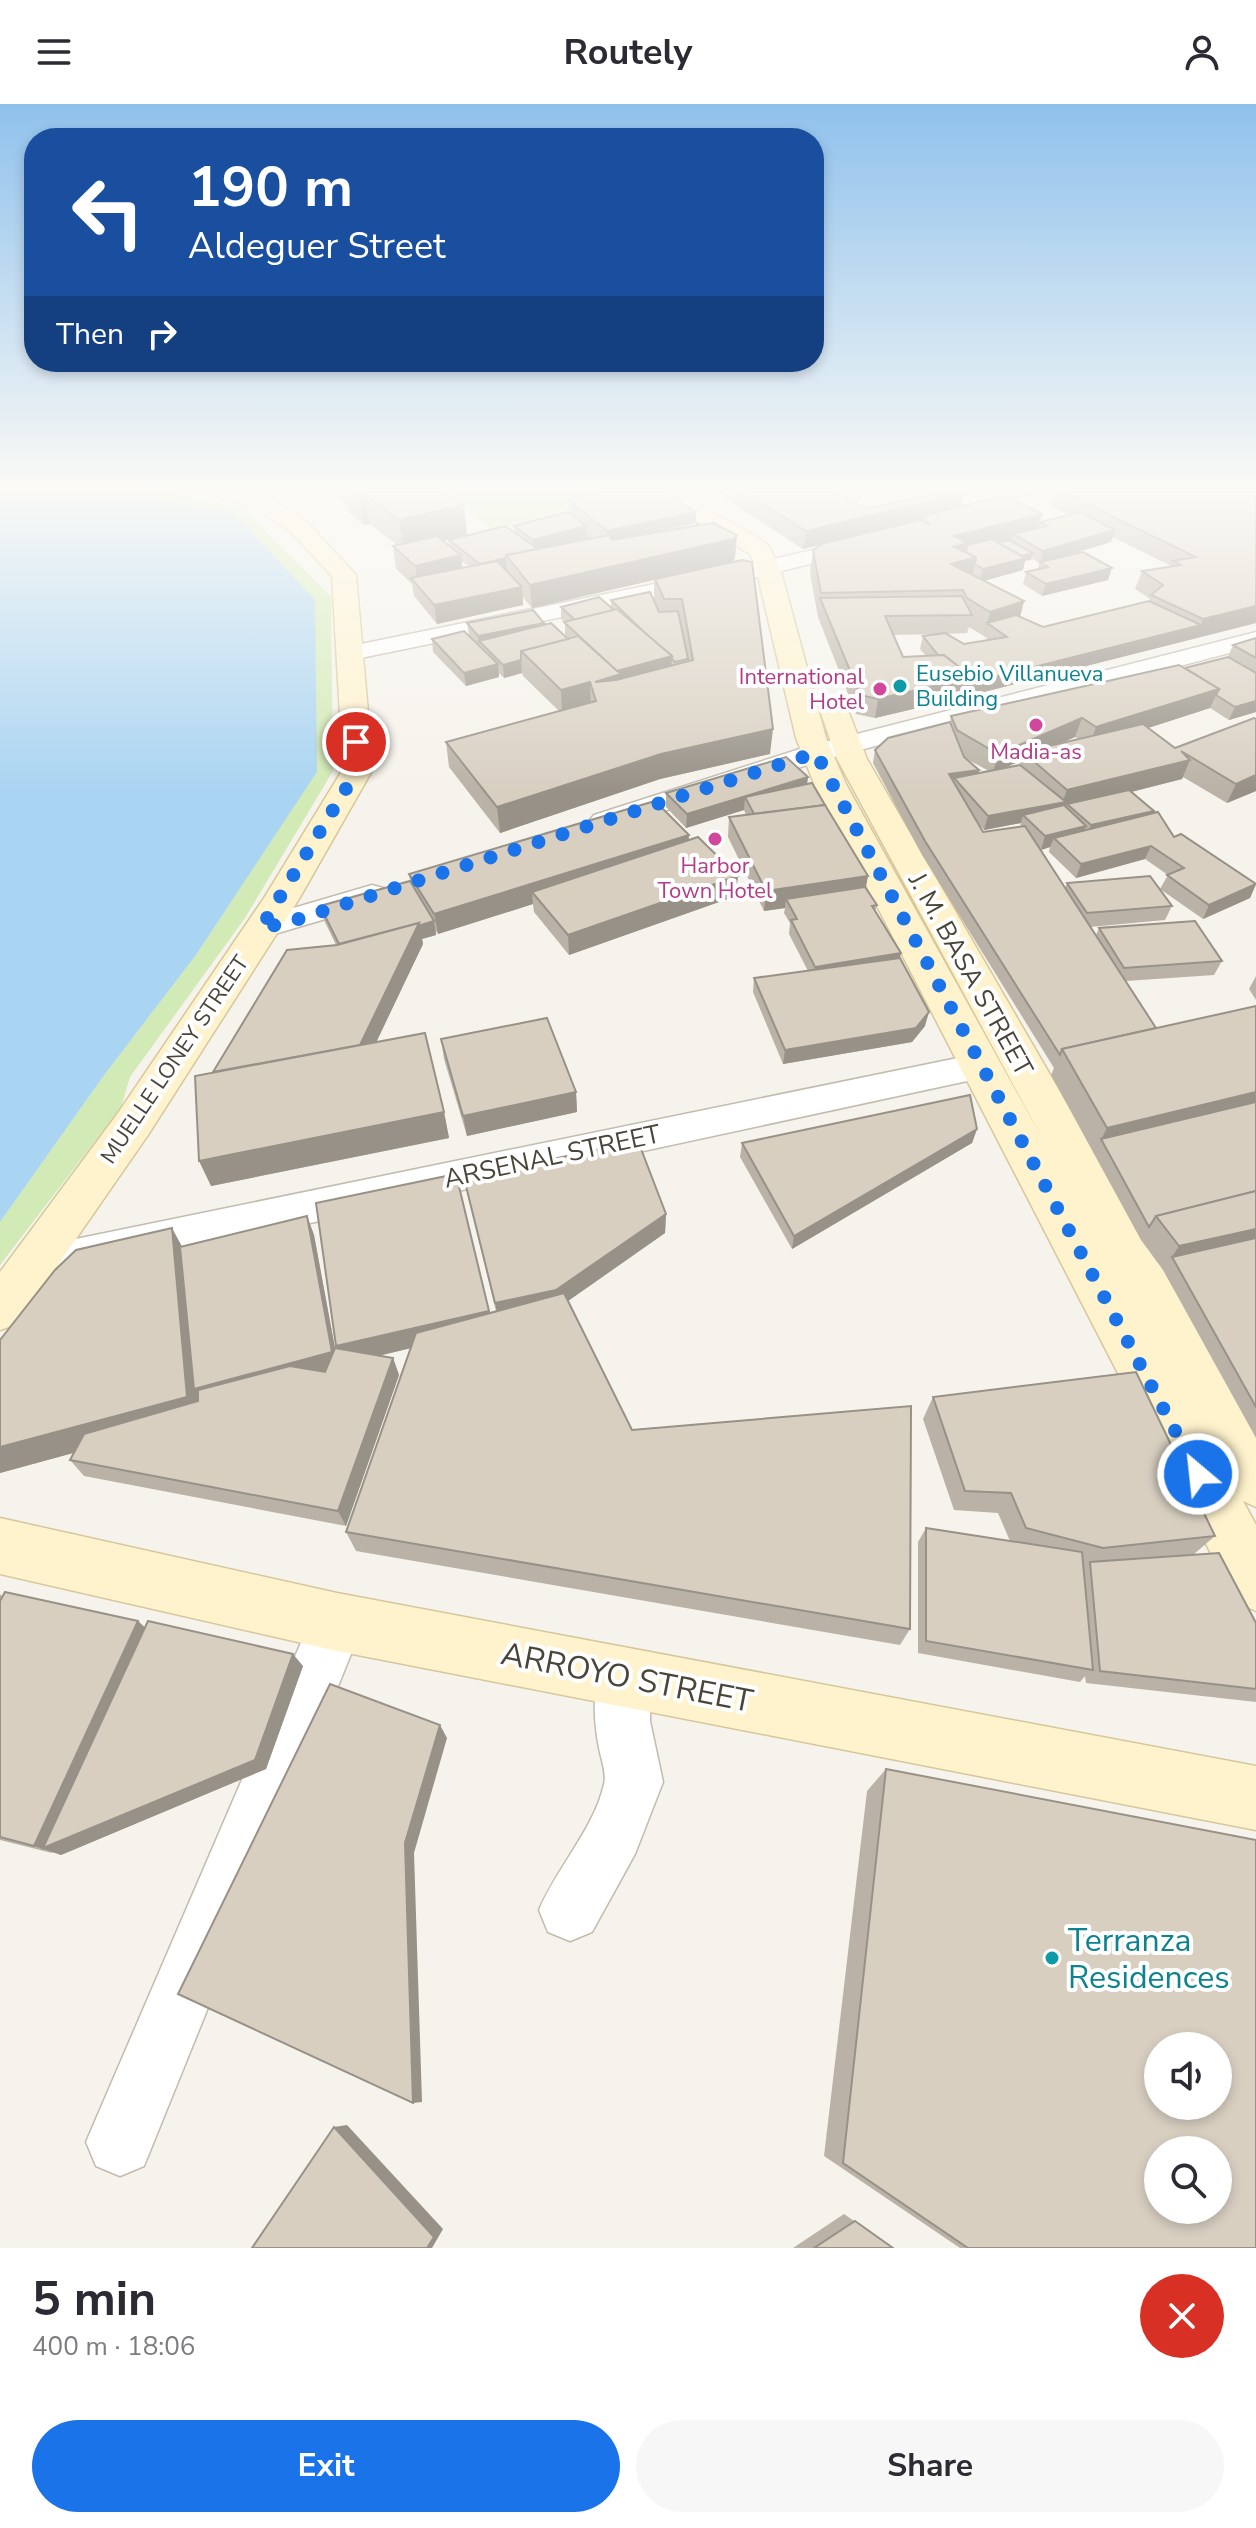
<!DOCTYPE html>
<html lang="en">
<head>
<meta charset="utf-8">
<style>
  :root { --surface:#fff; --page:#f7f7f7; --text:#2b2b33; --muted:#7c7c81; --accent:#1a73e8 }
  body { margin:0; font-family:"Nunito Sans",sans-serif; background:var(--page); color:var(--text); height:100vh; display:flex; flex-direction:column; font-size:30px; white-space:nowrap }
  * { box-sizing:border-box; margin:0 }
  p { font-size:26px; color:var(--muted) }
  .icon { flex:none; width:44px; height:44px; fill:none; stroke:currentColor; stroke-width:2; stroke-linecap:round; stroke-linejoin:round }
  .map { position:relative; height:2144px; overflow:hidden }
  .panel { display:flex; flex-direction:column; background:var(--surface); flex:1 }
  .panel>* { flex:none }
  .hud { position:absolute; left:24px; top:24px; width:800px; height:244px; border-radius:32px; box-shadow:0 4px 12px #0003; background:#1a4fa0; color:#fff; overflow:hidden }
  .buttons { position:absolute; left:1144px; top:1928px; display:grid; gap:16px }
  .buttons a { display:grid; place-items:center; width:88px; height:88px; border-radius:50%; background:var(--surface); box-shadow:0 4px 12px #0003; font-size:40px }
  .pin { position:absolute; display:grid; place-items:center; width:68px; height:68px; color:#fff; margin:-34px; border:4px solid #fff; border-radius:50%; box-shadow:0 2px 8px #0007 }
  .me { position:absolute; width:88px; margin:-44px; rotate:332deg; stroke-linejoin:round; filter:drop-shadow(0 0 6px #0008) }
  .turn { display:flex; align-items:center; gap:28px; height:168px; padding:0 32px; font-size:36px }
  .turn .icon { width:104px; height:104px; stroke-width:2.5 }
  .turn b { display:block; font-size:56px; line-height:68px }
  .then { display:flex; align-items:center; height:76px; padding:0 32px; background:#0003; gap:16px; font-size:30px }
  .round { display:grid; place-items:center; flex:none; width:84px; height:84px; border-radius:42px; background:var(--page) }
  .overview { display:flex; align-items:center; justify-content:space-between; height:136px; padding:0 32px }
  h1 { font-size:48px; font-weight:700; line-height:60px }
  .action { display:flex; gap:16px; margin-top:auto; padding:16px 32px }
  .action a { flex:1; height:92px; border-radius:48px; background:var(--accent); color:#fff; font-size:32px; font-weight:700; line-height:92px; text-align:center }
  .action a+a { background:var(--page); color:var(--text) }
  header { display:flex; justify-content:space-between; align-items:center; height:104px; padding:0 32px; background:var(--surface); font-size:36px; font-weight:700 }
  .map>svg:first-child { display:block }
</style>
</head>
<body>
<header><svg class="icon" aria-label="menu" viewBox="0 0 24 24"><path d="M4 6h16M4 12h16M4 18h16"/></svg>Routely<svg class="icon" aria-label="person" viewBox="0 0 24 24"><circle cx="12" cy="8" r="4"/><path d="M4 21q1-7 8-7t8 7"/></svg></header>
<div class="map">
<svg width="1256" height="2144" viewBox="0 0 1256 2144">
  <rect width="100%" height="100%" fill="#f6f3ec"/>
  <!-- green -->
  <g fill="#d2eab5">
    <path d="M126 388H163L243 404 331 493 333 667 245 814 130 973 121 1003 0 1161V1118L105 970 196 851 317 668 233 408Z"/>
    <path d="M442 388H632L637 391 493 426Z"/>
  </g>
  <!-- water -->
  <path fill="#a9d4f2" d="M0 388H126L233 408 315 496 317 668 196 851 105 970 0 1118Z"/>
  <g fill="none" stroke-linecap="round" stroke-linejoin="round">
    <!-- street casing -->
    <g stroke="#c2bbae" stroke-width="3">
      <g id="street">
        <path d="M1040 388H1074L1071 392 968 419 958 413 961 409Z"/>
        <path d="M863 434 871 435 874 440 871 445 757 473 351 556 342 554 339 549 342 544 351 542 757 459Z"/>
        <path d="M1256 528V542L826 655 614 723 604 726 594 723 589 717 594 711 806 643Z"/>
        <path d="M372 781 383 784 388 791 383 798 261 834 249 831 245 824 249 817Z"/>
        <path d="M982 949 995 953 1000 962 995 971 65 1172 30 1185 15 1180 9 1167 15 1154 61 1138Z"/>
        <path d="M337 1491 356 1499 364 1518 144 2062 120 2072 96 2062 86 2038 318 1499Z"/>
        <path d="M624 1546 643 1554 651 1573 650 1617 663 1678 635 1750 592 1828 570 1837 548 1828 539 1806C556 1765 595 1723 604 1680 607 1670 601 1655 599 1644 593 1613 592 1583 605 1554Z"/>
      </g>
    </g>
    <!-- secondary casing -->
    <g stroke="#d6c79b" stroke-width="3">
      <g id="secondary">
        <path d="M212 388 263 389 307 418 356 471 373 665 299 795 148 1031 17 1220 0 1226V1168L118 1009 264 794 343 665 332 472 291 428 248 399 215 393Z"/>
        <path d="M647 388H675L757 433 768 441 780 464 826 634 847 682 1047 1043 837 655 819 604 823 598 833 595 843 598 847 604 867 655 1256 1326V1403L1243 1397 1256 1421V1507L1236 1498 815 682 796 634 756 464 750 450Z"/>
        <path d="M0 1414 337 1489 1256 1662V1726L337 1547 0 1470Z"/>
      </g>
    </g>
    <!-- street -->
    <use href="#street" fill="#fff" fill-rule="evenodd"/>
    <!-- secondary -->
    <use href="#secondary" fill="#fff3cd" fill-rule="evenodd"/>
  </g>
  <!-- wall -->
  <g fill="#bab2a6" fill-rule="evenodd">
    <path d="M330 388H446L467 431 443 437 449 442V436L515 429 514 422 569 409 568 396 695 418 735 454 732 458 770 650 660 675 500 729 449 663 446 638 559 607 523 572 522 569 504 574 499 569V573L466 582 433 548 432 535 469 531 467 519H544V521L565 532V518L561 515V503H611V496H654V476L532 504 523 493V501L437 520 414 492 412 480 396 465 393 442 397 441 370 420 364 421 349 409 348 402ZM461 457 469 462 462 464Z"/>
    <path d="M714 388H837L867 405 933 389 931 388H979L963 392 961 402 1042 410 1038 424 1040 418 1069 411 1051 402 1055 388H1256V519L968 592 875 614 856 610 818 513 810 469 813 446 822 440 803 445 723 393V390L718 391ZM1113 433 1171 462 1142 467 1135 485 1150 495 1149 497 1043 523 1020 513 1024 497 983 477 1023 466 1025 457 1031 454 1039 459 1038 465 1026 468 1023 480 1042 492 1108 476 1061 453 1111 438ZM969 523 984 532 989 536 964 540 946 530 967 529ZM938 530 923 532 920 545 926 552 903 553 893 531Z"/>
    <path d="M1256 534V608L1229 616 1210 604 1148 624 1175 644 1256 615V687L1227 699 1183 673 1182 675 1132 688 1154 707 1153 709 1174 733 1256 780 1250 794 1203 815 1160 785 1168 771 1145 755 1076 774 1049 748 1050 743 1041 746 1065 784 1067 779 1172 802 1165 816 1090 823 1096 831 1099 824 1222 857 1214 871 1126 877 1156 924 1256 902V1334L1163 1166 1141 1136 1051 971 1054 964 922 751 873 659 875 646 950 618 951 612 1185 564 1228 553 1233 541ZM1075 633 1079 635 1060 640ZM963 653 989 667 978 669 979 666ZM1020 657 1019 662 1005 664ZM977 718 984 726 1021 719 1020 723 983 728Z"/>
    <path d="M808 673 807 680 868 772 865 783 877 801 875 807 900 854 925 922 912 938 783 960 753 888 754 874 808 867 789 830 790 819 784 809 785 804 764 807 728 733 729 713 746 711 744 706 686 724 666 703V689Z"/>
    <path d="M689 736 736 792 569 851 534 808 533 800 438 830 436 827V831L422 835 423 840 376 938 444 1008 449 1034 211 1082 213 968 336 841 324 816 320 802 410 777 409 770Z"/>
    <path d="M1256 872V896L1249 885Z"/>
    <path d="M441 935 576 988 577 1008 467 1032 444 955Z"/>
    <path d="M977 1025 972 1039 792 1145 740 1053 742 1039Z"/>
    <path d="M464 1074 666 1110 665 1129 568 1197 632 1326 910 1525 900 1541 356 1447 346 1428 410 1244 379 1252 393 1254 399 1271 346 1422 84 1372 70 1356 73 1349 0 1369 182 1142 307 1112 314 1131 335 1244 337 1245 336 1242 496 1207 468 1093Z"/>
    <path d="M933 1293 1215 1432 1194 1450 1177 1452 1256 1519V1598L1086 1579 1085 1572 1080 1578 918 1549V1438L926 1424 1010 1437 998 1409 954 1406 923 1315Z"/>
    <path d="M0 1490 3 1493 145 1523 303 1562 266 1665 61 1751 53 1748 52 1749 0 1736Z"/>
    <path d="M886 1665 1256 2144H960L824 2052 867 1687Z"/>
    <path d="M844 2110 893 2144H793Z"/>
  </g>
  <!-- shaded-wall -->
  <g fill="#979187">
    <path d="M949 388H979L963 392 960 406 920 413 919 416 803 445 806 427Z"/>
    <path d="M365 390 370 420 364 421 359 391Z"/>
    <path d="M464 401 467 431 404 447 399 416Z"/>
    <path d="M696 408 695 430 737 431 735 454 732 458 532 504 530 481 607 450V427Z"/>
    <path d="M1042 410 1036 432 1013 430 1011 439 976 453 971 477 946 483 954 432Z"/>
    <path d="M586 422 587 434 534 447 533 436Z"/>
    <path d="M1115 426 1111 438 1040 459 1043 447Z"/>
    <path d="M1033 449 1031 456 1025 457 1023 466 980 478 983 465 1017 453Z"/>
    <path d="M461 451 463 475 418 482 415 462Z"/>
    <path d="M506 454 507 467 482 461Z"/>
    <path d="M1112 464 1108 476 1042 492 1046 480Z"/>
    <path d="M522 483 523 501 437 520 434 501Z"/>
    <path d="M1024 497 1018 521 987 519 984 532 990 508Z"/>
    <path d="M1256 502V519L968 592 875 614 878 595 1201 521 1203 515Z"/>
    <path d="M544 519 545 532 479 537V545L478 532Z"/>
    <path d="M672 552 671 571 595 578 617 567Z"/>
    <path d="M521 556 522 569 504 574 503 561Z"/>
    <path d="M498 560 499 573 466 582 464 569Z"/>
    <path d="M590 578 591 603 562 611 561 586Z"/>
    <path d="M1219 585 1210 604 1089 643 1096 623Z"/>
    <path d="M1256 597V608L1229 616 1235 603Z"/>
    <path d="M1082 614 1075 633 1029 653 1023 648 1020 657 993 669 998 650Z"/>
    <path d="M773 625 770 650 660 675 500 729 497 703 661 650Z"/>
    <path d="M1190 656 1182 675 1070 703 1067 700 1065 704 1023 711 1021 719 984 726 988 712 1062 699 1067 686Z"/>
    <path d="M979 666 976 679 954 674 952 682 949 670Z"/>
    <path d="M1256 671V687L1227 699 1236 680Z"/>
    <path d="M808 673 806 686 745 693 744 706 686 724 687 710Z"/>
    <path d="M1154 707 1149 721 1085 735 1091 721Z"/>
    <path d="M1086 722 1081 736 1054 734 1050 743 1041 746 1045 732Z"/>
    <path d="M689 731 688 751 532 788 533 800 438 830 434 810Z"/>
    <path d="M1151 742 1145 755 1076 774 1081 760Z"/>
    <path d="M738 772 736 792 569 851 568 831Z"/>
    <path d="M868 772 864 793 786 795 785 804 764 807 766 787Z"/>
    <path d="M1256 780 1250 794 1203 815 1209 801Z"/>
    <path d="M434 817 436 831 422 835 423 840 364 964 341 844Z"/>
    <path d="M901 849 898 863 813 877 815 863Z"/>
    <path d="M929 908 925 922 912 938 783 960 785 946Z"/>
    <path d="M576 988 577 1008 467 1032 463 1012Z"/>
    <path d="M1256 988V1010L1101 1035 1094 1049 1107 1024Z"/>
    <path d="M444 1008 449 1034 211 1082 199 1057Z"/>
    <path d="M977 1025 972 1039 792 1145 794 1132Z"/>
    <path d="M666 1110 665 1129 558 1204 499 1217 495 1199Z"/>
    <path d="M307 1112 314 1131 339 1266 201 1314 0 1369V1343L172 1124 185 1148Z"/>
    <path d="M1256 1125V1145L1172 1153 1179 1142Z"/>
    <path d="M489 1207 493 1225 343 1260 336 1242Z"/>
    <path d="M393 1254 399 1271 346 1422 338 1407Z"/>
    <path d="M138 1517 152 1530 293 1550 303 1562 266 1665 61 1751 34 1742Z"/>
    <path d="M440 1621 447 1634 414 1749 422 1998 413 1999 405 1739Z"/>
    <path d="M347 2021 443 2125 432 2144H427L334 2023Z"/>
  </g>
  <!-- building -->
  <g fill="#d8cfc1" stroke="#979187" stroke-width="2" fill-rule="evenodd">
    <path d="M355 388H446L464 401 399 416 365 390 359 391Z"/>
    <path d="M599 388H664L696 408 607 427 568 396Z"/>
    <path d="M743 388H837L867 405 937 388 964 389 806 427Z"/>
    <path d="M1062 388H1256V502L1203 515 1151 491 1163 481 1142 467 1181 461 1173 457 1196 453Z"/>
    <path d="M1006 391 1042 410 954 432 968 439 954 443 976 453 951 460 1024 497 990 508 967 494 963 486 821 489 813 446 824 439 921 416 931 421 920 413Z"/>
    <path d="M568 408 586 422 533 436 514 422Z"/>
    <path d="M1080 408 1115 426 1043 447 1013 430 1047 422 1040 418Z"/>
    <path d="M695 418 700 421 628 433Z"/>
    <path d="M713 419 737 431 734 435 530 481 506 451 609 431 612 436Z"/>
    <path d="M505 422 538 445 506 451V454L480 460 449 436Z"/>
    <path d="M437 432 461 451 415 462 393 442Z"/>
    <path d="M992 435 1026 454 983 465 975 460 976 453 966 448 967 441Z"/>
    <path d="M1009 436 1033 449 1022 452 998 439Z"/>
    <path d="M1083 448 1112 464 1046 480 1026 468 1048 463 1040 458Z"/>
    <path d="M742 456 752 458 773 625 661 650 497 703 446 638 596 597 590 578 561 586 521 547 578 532 621 570 595 578 616 576 693 556 682 495H664L655 475Z"/>
    <path d="M497 457 522 483 434 501 411 474Z"/>
    <path d="M650 488 659 508 678 507 688 555 675 558 672 555V552L648 532 611 496Z"/>
    <path d="M962 492 972 511 885 512 903 553 944 551 972 573 878 595 860 591 820 494Z"/>
    <path d="M599 493 614 506 575 516 561 503Z"/>
    <path d="M1149 497 1201 521 971 579 972 573 944 551H938L923 532 945 529 964 540 1007 533 987 519 1016 511 1043 523Z"/>
    <path d="M617 505 672 552 617 567 564 518Z"/>
    <path d="M533 506 544 519 478 532 467 519Z"/>
    <path d="M551 519 568 535 521 547V556L503 561 479 537Z"/>
    <path d="M464 527 498 560 464 569 432 535Z"/>
    <path d="M1256 534V554L1233 541Z"/>
    <path d="M1228 553 1256 569V597L1235 603 1216 591 1219 585 1185 564Z"/>
    <path d="M1179 561 1219 585 1096 623 1082 614 998 650 957 626 951 612Z"/>
    <path d="M1254 614 1256 615V671L1236 680 1181 647 1190 656 1067 686 1023 648 1143 620 1175 644Z"/>
    <path d="M950 618 964 653 979 666 949 670 983 728 1025 722 1156 924 1062 945 1060 951 925 737 875 646 888 634Z"/>
    <path d="M786 653 808 673 687 710 666 689Z"/>
    <path d="M1020 661 1066 698 988 712 954 674Z"/>
    <path d="M812 679 825 701 754 710 745 693Z"/>
    <path d="M1129 686 1154 707 1091 721 1067 700Z"/>
    <path d="M655 697 689 731 434 810 409 770Z"/>
    <path d="M825 701 868 772 766 787 729 713Z"/>
    <path d="M1064 701 1086 722 1045 732 1023 711Z"/>
    <path d="M1158 708 1174 733 1181 730 1256 780 1209 801 1167 771 1184 764 1151 742 1081 760 1054 734Z"/>
    <path d="M698 733 738 772 568 831 532 788Z"/>
    <path d="M1150 772 1172 802 1087 809 1067 779Z"/>
    <path d="M410 777 434 817 418 822 419 819 339 840 320 802Z"/>
    <path d="M865 783 877 801 872 802 901 849 815 863 791 816 797 815 786 795Z"/>
    <path d="M1195 817 1222 857 1124 864 1099 824Z"/>
    <path d="M419 819 360 941 213 968 287 846 337 841Z"/>
    <path d="M900 854 929 908 916 924 785 946 754 874Z"/>
    <path d="M1256 902V988L1107 1024 1062 945Z"/>
    <path d="M547 914 576 988 463 1012 441 935Z"/>
    <path d="M425 929 444 1008 199 1057 195 972Z"/>
    <path d="M970 991 977 1025 794 1132 742 1039Z"/>
    <path d="M1256 998V1087L1156 1112 1149 1123 1101 1035Z"/>
    <path d="M638 1037 666 1110 556 1186 495 1199 464 1074Z"/>
    <path d="M456 1070 489 1207 336 1242 316 1099Z"/>
    <path d="M1256 1087V1125L1179 1142 1156 1112Z"/>
    <path d="M307 1112 332 1248 194 1285 180 1143Z"/>
    <path d="M172 1124 187 1293 0 1343V1236L55 1166 76 1146Z"/>
    <path d="M1256 1134V1303L1172 1153Z"/>
    <path d="M564 1189 632 1326 911 1302 910 1525 346 1428 416 1229Z"/>
    <path d="M335 1244 393 1254 338 1407 70 1356 84 1330 198 1297V1286L290 1262 325 1268Z"/>
    <path d="M1136 1268 1215 1432 1103 1444 1026 1424 1011 1389 965 1387 933 1293Z"/>
    <path d="M926 1424 1082 1448 1093 1566 926 1537Z"/>
    <path d="M1219 1449 1256 1519V1585L1100 1567 1090 1458Z"/>
    <path d="M5 1488 138 1517 34 1742 0 1733V1497Z"/>
    <path d="M148 1517 293 1550 255 1656 43 1744Z"/>
    <path d="M330 1580 440 1621 405 1739 413 1999 178 1890Z"/>
    <path d="M886 1665 1256 1736V2144H968L843 2059ZM1158 1942H1218V2002H1158ZM1158 2046H1218V2106H1158Z"/>
    <path d="M334 2023 434 2133 427 2144H252Z"/>
    <path d="M855 2117 893 2144H814Z"/>
  </g>
  <!-- sky -->
  <linearGradient id="sky" x2="0" y2="1"><stop stop-color="#8fc1ec"/><stop offset="0.56" stop-color="#fbfaf6"/><stop offset="1" stop-color="#fbfaf6" stop-opacity="0"/></linearGradient>
  <rect width="1256" height="688" fill="url(#sky)"/>
  <g fill="none" stroke-linecap="round" stroke-linejoin="round">
    <!-- route -->
    <path stroke="#1a73e8" stroke-width="14" stroke-dasharray="0 25.2" d="M356 638 358 665 261 824 286 819 816 649 1198 1370"/>
  </g>
  <!-- markers -->
  <g fill="#0f9aa8" stroke="#fff" stroke-width="3">
    <circle cx="900" cy="582" r="8"/>
    <circle cx="1052" cy="1854" r="8"/>
  </g>
  <g fill="#d1479c" stroke="#fff" stroke-width="3">
    <circle cx="880" cy="585" r="8"/>
    <circle cx="1036" cy="621" r="8"/>
    <circle cx="715" cy="735" r="8"/>
  </g>
  <g text-anchor="middle" stroke-width="8" stroke-linejoin="round" paint-order="stroke">
    <!-- far-culture labels -->
    <g font-size="22" fill="#0d838f" stroke="#fff" text-anchor="start">
      <text x="916" y="577">Eusebio Villanueva<tspan x="916" dy="25">Building</tspan></text>
    </g>
    <!-- far-hotel labels -->
    <g font-size="22" fill="#b23c85" stroke="#fff">
      <text x="864" y="580" text-anchor="end">International<tspan x="864" dy="25">Hotel</tspan></text>
      <text x="1036" y="655">Madia-as</text>
      <text x="715" y="769">Harbor<tspan x="715" dy="25">Town Hotel</tspan></text>
    </g>
    <!-- far-street labels -->
    <g font-size="22" fill="#4b4439" stroke="#fff">
      <text transform="translate(174 955) rotate(-56)" y="8">MUELLE LONEY STREET</text>
    </g>
    <!-- street labels -->
    <g font-size="26" fill="#4b4439" stroke="#fff">
      <text transform="translate(971 870) rotate(61)" y="9">J. M. BASA STREET</text>
      <text transform="translate(552 1052) rotate(-12)" y="9">ARSENAL STREET</text>
    </g>
    <!-- near-street labels -->
    <g font-size="32" fill="#4b4439" stroke="#fff">
      <text transform="translate(627 1573) rotate(11)" y="11">ARROYO STREET</text>
    </g>
    <!-- near-culture labels -->
    <g font-size="32" fill="#0d838f" stroke="#fff" text-anchor="start">
      <text x="1068" y="1847">Terranza<tspan x="1068" dy="37">Residences</tspan></text>
    </g>
  </g>
</svg>
<div class="buttons">
<a><svg class="icon" aria-label="sound" viewBox="0 0 24 24"><path d="M4 9h4l5-4v14l-5-4H4zM17 9q2 3 0 6"/></svg></a>
<a><svg class="icon" aria-label="search" viewBox="0 0 24 24"><circle cx="10" cy="10" r="6"/><path d="M15 15l6 6"/></svg></a>
</div>
<div class="pin" style="left:356px;top:638px;background:#d93025"><svg class="icon" aria-label="arrive" viewBox="0 0 24 24"><path d="M6 21V4h12l-3 4 3 4H6"/></svg></div>
<svg class="me" style="left:1198px;top:1370px" viewBox="-20 -20 40 40"><circle r="17" fill="#1a73e8" stroke="#fff" stroke-width="3"/><path d="M0-11L8 9 0 5-8 9z" fill="#fff"/></svg>
<div class="hud">
<div class="turn"><svg class="icon" aria-label="left" viewBox="0 0 24 24"><path d="M17 20v-9H6M10 6l-5 5 5 5"/></svg><div><b>190 m</b>Aldeguer Street</div></div>
<div class="then">Then<svg class="icon" aria-label="right" viewBox="0 0 24 24"><path d="M7 20v-9h11M14 6l5 5-5 5"/></svg></div>
</div>
</div>
<section class="panel">
<div class="overview"><div><h1>5 min</h1><p>400 m · 18:06</p></div><a class="round" style="background:#d93025;color:#fff"><svg class="icon" aria-label="close" viewBox="0 0 24 24"><path d="M6 6l12 12M18 6L6 18"/></svg></a></div>
<div class="action"><a>Exit</a><a>Share</a></div>
</section>
</body>
</html>
